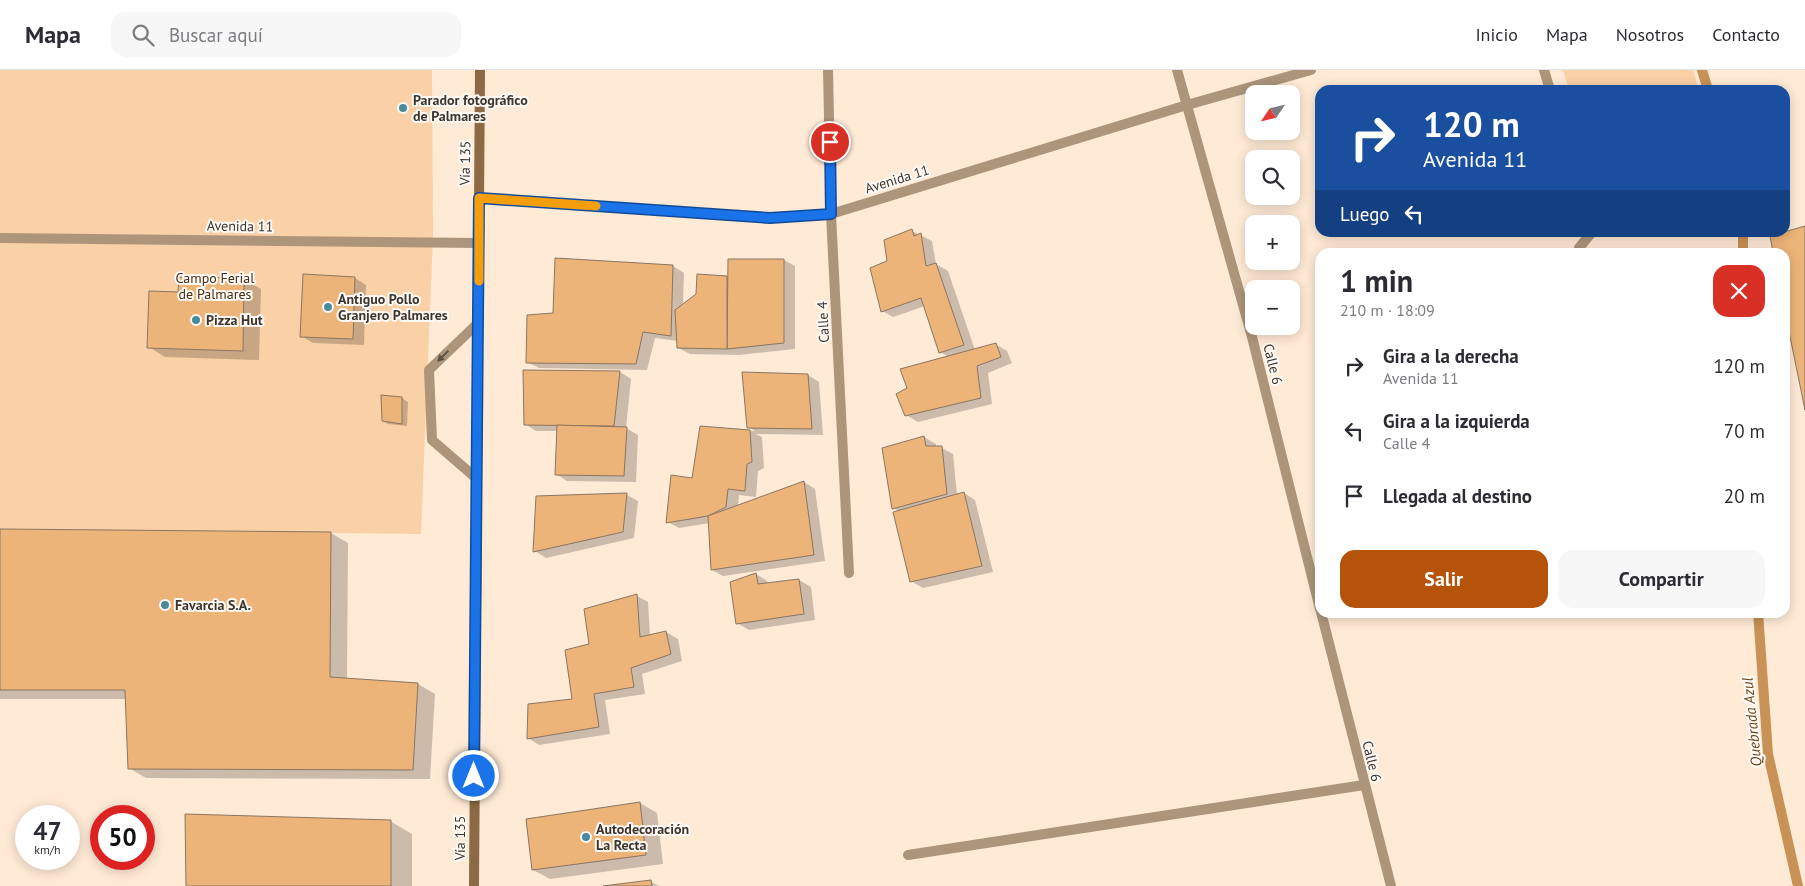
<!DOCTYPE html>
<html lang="es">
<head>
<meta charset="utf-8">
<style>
  :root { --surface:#fff; --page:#f7f7f7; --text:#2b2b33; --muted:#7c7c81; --line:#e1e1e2; --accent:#b45309 }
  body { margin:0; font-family:"PT Sans",sans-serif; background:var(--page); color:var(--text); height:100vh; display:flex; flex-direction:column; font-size:19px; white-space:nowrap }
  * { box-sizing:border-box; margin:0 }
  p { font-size:16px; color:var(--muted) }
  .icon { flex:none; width:28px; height:28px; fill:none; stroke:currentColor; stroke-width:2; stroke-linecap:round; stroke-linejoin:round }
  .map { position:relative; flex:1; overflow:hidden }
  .drawer { position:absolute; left:1315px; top:178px; width:475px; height:370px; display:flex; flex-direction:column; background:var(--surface); border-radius:15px; box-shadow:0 2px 12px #0003 }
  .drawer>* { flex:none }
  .top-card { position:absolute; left:1315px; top:15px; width:475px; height:152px; border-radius:15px; box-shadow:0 2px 12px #0003; background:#1a4fa0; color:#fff; overflow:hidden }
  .needle { width:32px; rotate:235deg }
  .tools { position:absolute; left:1245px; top:15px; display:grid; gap:10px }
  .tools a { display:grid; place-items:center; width:55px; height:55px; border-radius:10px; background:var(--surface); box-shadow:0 2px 12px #0003; font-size:25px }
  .speed { position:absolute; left:15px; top:735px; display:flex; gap:10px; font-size:25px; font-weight:700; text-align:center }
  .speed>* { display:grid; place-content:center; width:65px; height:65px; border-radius:50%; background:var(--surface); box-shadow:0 2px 12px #0003; line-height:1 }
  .speed small { font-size:12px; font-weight:400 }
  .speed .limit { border:8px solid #d22; background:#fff; color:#111 }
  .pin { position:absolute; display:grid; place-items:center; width:42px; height:42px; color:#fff; margin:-21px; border:2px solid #fff; border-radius:50%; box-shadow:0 1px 5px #0007 }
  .me { position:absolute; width:55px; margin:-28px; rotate:0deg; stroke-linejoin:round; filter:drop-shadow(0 0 4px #0008) }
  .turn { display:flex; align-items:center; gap:18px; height:105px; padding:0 25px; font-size:22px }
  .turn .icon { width:65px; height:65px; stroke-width:2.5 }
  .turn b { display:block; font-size:35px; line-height:42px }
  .then { display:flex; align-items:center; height:48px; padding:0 25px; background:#0003; gap:10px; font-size:19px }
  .round { display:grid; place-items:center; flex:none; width:52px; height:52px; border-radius:15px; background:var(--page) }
  .summary { display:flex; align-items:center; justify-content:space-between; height:85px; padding:0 25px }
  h1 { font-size:30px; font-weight:700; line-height:38px }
  .cta { display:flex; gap:10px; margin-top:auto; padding:10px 25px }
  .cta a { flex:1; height:58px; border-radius:15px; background:var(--accent); color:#fff; font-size:20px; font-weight:700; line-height:58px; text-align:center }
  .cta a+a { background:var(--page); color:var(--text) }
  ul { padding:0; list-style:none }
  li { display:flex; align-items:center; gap:15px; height:65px; padding:0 25px }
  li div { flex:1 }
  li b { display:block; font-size:19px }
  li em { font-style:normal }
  header { display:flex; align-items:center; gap:30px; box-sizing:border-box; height:70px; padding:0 25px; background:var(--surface); border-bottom:1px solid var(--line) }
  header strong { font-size:24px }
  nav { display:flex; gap:28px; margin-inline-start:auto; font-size:18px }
  .search { width:350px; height:45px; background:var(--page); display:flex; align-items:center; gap:12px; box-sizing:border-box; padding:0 18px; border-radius:15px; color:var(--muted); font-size:19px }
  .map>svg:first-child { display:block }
</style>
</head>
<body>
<header>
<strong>Mapa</strong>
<div class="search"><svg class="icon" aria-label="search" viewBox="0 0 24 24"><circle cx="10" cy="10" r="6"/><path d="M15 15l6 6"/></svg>Buscar aquí</div>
<nav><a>Inicio</a><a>Mapa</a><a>Nosotros</a><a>Contacto</a></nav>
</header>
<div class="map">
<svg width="1805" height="816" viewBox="0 0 1805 816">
  <rect width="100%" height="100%" fill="#ffead5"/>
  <!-- green -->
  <g fill="#fad0a6">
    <path d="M0 0H432L433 165 421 464 0 459Z"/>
    <path d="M1563 0H1693L1699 20H1569Z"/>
  </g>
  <!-- shadow -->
  <g fill="#0003">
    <path d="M912 161 932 171 936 194 948 201 975 280 995 274 1007 281 1012 293 988 303 992 334 918 352 906 345 909 318 949 287 940 282 925 236 893 247 882 241 888 192Z"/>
    <path d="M784 190 795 196V279L739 285 690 284 678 278V271L655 268 647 300 539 298 527 292 555 244 673 196 684 203 683 235 697 225 699 206 729 208Z"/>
    <path d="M180 208 244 209 261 219 259 290 165 287 149 277 179 223Z"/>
    <path d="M355 208 366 215 364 275 313 273 301 266Z"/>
    <path d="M620 302 631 309 626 358 638 365 636 412 567 411 556 404 558 361H536L525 354Z"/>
    <path d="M808 305 819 312 823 365 755 364 762 367 764 398 758 401 756 427 739 425 738 436 804 412 815 419 825 491 723 506 712 500 710 453 679 458 668 452 693 409 701 357 755 361 748 357Z"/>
    <path d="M382 326 402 328 408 332 407 356 388 354 383 351Z"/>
    <path d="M924 367 936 374V378H942L953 384 957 425 964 423 975 430 993 502 923 518 911 511 899 441 893 438Z"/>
    <path d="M627 425 638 431 634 468 546 488 535 481 537 427Z"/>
    <path d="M0 460 331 463 348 473 347 610 418 614 435 624 430 709 146 708 129 698 126 629H0Z"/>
    <path d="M756 504 767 511 768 514 799 510 811 517 815 550 749 560 737 553Z"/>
    <path d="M637 526 648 532 650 566 666 562 678 569 682 591 642 604 645 624 605 630 610 664 539 675 528 668 574 630 590 575Z"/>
    <path d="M640 733 657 743 663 794 550 809 533 800Z"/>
    <path d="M390 751 412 764V816H187Z"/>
    <path d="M651 812 659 816H614Z"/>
  </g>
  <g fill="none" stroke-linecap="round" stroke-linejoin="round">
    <!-- stream -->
    <g stroke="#c89257" stroke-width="10">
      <path d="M1702 0 1708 20"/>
      <path d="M1743 162V182"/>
      <path d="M1758 542 1768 684 1798 816"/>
    </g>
  </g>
  <!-- building -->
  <g fill="#edb479" stroke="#897664">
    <path d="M1805 156V340L1785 242V182H1773L1770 166Z"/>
    <path d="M912 159 914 166 921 163 926 196 936 193 964 275 939 283 921 228 881 242 870 198 887 191 884 170Z"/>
    <path d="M555 188 673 195 671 266 643 262 636 294 526 293 527 245 553 243Z"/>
    <path d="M728 189H784V273L727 279Z"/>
    <path d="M303 204 355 207 353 269 300 267Z"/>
    <path d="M697 204 727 206V279L677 278 675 240 696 224Z"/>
    <path d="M179 207 244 208 243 281 147 278 149 221 178 222Z"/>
    <path d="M996 273 1001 287 977 296 981 328 905 346 896 324 907 318 900 299Z"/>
    <path d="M523 300 620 301 614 356 524 355Z"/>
    <path d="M742 302 808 304 812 359 747 358Z"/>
    <path d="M381 325 402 327V354L382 351Z"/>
    <path d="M557 355 627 357 624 406 555 405Z"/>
    <path d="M700 356 750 360 752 392 747 394 745 421 728 419 726 437 708 446 666 453 671 405 692 408Z"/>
    <path d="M924 366 926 376H942L947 424 892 439 882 378Z"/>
    <path d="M804 411 814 485 711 500 708 446Z"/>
    <path d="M964 422 982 496 910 512 893 442Z"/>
    <path d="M627 423 623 462 533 482 536 426Z"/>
    <path d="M0 459 331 462 330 607 418 613 413 700 128 699 125 620H0Z"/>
    <path d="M756 503 758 514 799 509 804 544 736 554 730 512Z"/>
    <path d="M637 524 640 567 666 561 671 584 631 598 634 617 594 624 599 657 527 669 528 634 572 629 565 580 589 574 584 539Z"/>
    <path d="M640 732 646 785 532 800 526 749Z"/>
    <path d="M185 744 391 750V816H186Z"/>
    <path d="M651 810 652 816H603Z"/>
  </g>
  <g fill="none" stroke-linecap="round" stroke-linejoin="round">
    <!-- lane -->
    <g stroke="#ad957c" stroke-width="10">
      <path d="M476 408 432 370 429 300 478 253"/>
      <path d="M908 785 1364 715"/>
    </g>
    <!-- street -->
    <g stroke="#ad957c" stroke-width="10">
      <path d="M828 0 831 144 849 503"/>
      <path d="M1177 0 1252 267 1320 539"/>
      <path d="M1544 0 1550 20"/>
      <path d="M479 128 770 148 831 144 1187 35 1311 0"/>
      <path d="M0 168 479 173"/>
      <path d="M1580 182 1579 178 1592 162"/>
      <path d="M1321 542 1391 816"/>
    </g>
    <!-- secondary -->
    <path stroke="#8c6a45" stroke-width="10" d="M474 816 480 0"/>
  </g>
  <!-- one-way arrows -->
  <defs><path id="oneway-solid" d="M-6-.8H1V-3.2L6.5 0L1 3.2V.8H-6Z" transform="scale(1.25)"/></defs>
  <use fill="#5f5245" href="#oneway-solid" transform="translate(443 286) rotate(136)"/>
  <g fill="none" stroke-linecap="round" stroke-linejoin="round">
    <!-- route casing -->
    <g stroke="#114b97" stroke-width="12">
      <path id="route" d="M474 706 479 128 770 148 831 144 830 72"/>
    </g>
    <!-- route -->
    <use href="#route" stroke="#1a73e8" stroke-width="9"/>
    <!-- slow -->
    <path stroke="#f59e0b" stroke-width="9" d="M479 211V128L596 136"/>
  </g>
  <!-- markers -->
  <g fill="#498a9c" stroke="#fffaf6" stroke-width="2">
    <circle cx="403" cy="38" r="5"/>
    <circle cx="328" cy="237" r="5"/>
    <circle cx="196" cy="250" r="5"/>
    <circle cx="165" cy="535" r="5"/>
    <circle cx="586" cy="767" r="5"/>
  </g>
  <g text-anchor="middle" stroke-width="4" stroke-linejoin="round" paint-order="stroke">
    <!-- poi labels -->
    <g font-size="14" font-weight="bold" fill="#3d352d" stroke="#fffaf6" text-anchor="start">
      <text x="413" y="35">Parador fotográfico<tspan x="413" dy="16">de Palmares</tspan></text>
      <text x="338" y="234">Antiguo Pollo<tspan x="338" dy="16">Granjero Palmares</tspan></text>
      <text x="206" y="255">Pizza Hut</text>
      <text x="175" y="540">Favarcia S.A.</text>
      <text x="596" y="764">Autodecoración<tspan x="596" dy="16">La Recta</tspan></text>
    </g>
    <!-- street labels -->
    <g font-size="14" fill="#3d352d" stroke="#fffaf6">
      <text transform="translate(465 93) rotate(-89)" y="5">Vía 135</text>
      <text transform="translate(897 109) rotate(-17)" y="5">Avenida 11</text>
      <text transform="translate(240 156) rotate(1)" y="5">Avenida 11</text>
      <text transform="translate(823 252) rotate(-93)" y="5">Calle 4</text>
      <text transform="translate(1273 294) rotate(76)" y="5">Calle 6</text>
      <text transform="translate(1372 691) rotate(76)" y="5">Calle 6</text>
      <text transform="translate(460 768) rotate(-90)" y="5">Vía 135</text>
    </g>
    <!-- park labels -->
    <g font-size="14" fill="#462e14" stroke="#fffaf6">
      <text x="215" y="213">Campo Ferial<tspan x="215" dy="16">de Palmares</tspan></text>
    </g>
    <!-- water labels -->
    <g font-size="15" font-style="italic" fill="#6d471b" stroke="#fffaf6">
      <text transform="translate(1752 652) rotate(-96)" y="5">Quebrada Azul</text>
    </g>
  </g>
</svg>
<div class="tools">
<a><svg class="needle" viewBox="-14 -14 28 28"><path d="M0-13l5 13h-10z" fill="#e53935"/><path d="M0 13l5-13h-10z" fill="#7c7c81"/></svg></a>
<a><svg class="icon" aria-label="search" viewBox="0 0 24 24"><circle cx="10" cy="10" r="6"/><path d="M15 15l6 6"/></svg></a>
<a>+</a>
<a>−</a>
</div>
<div class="speed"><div>47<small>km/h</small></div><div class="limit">50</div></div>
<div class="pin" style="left:830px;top:72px;background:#d93025"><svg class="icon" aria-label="arrive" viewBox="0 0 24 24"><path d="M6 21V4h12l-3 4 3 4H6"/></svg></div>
<svg class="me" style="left:474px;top:706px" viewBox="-20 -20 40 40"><circle r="17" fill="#1a73e8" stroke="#fff" stroke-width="3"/><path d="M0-11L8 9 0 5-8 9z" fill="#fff"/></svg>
<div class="top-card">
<div class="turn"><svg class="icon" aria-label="right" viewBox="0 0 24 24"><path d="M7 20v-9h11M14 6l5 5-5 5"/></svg><div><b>120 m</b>Avenida 11</div></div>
<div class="then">Luego<svg class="icon" aria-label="left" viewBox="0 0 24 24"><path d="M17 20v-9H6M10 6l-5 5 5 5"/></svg></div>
</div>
<section class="drawer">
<div class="summary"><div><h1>1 min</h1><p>210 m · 18:09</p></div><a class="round" style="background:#d93025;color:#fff"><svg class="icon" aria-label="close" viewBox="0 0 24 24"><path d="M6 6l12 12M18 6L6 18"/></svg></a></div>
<ul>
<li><svg class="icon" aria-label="right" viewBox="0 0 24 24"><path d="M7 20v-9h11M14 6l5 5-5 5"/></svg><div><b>Gira a la derecha</b><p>Avenida 11</p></div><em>120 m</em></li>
<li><svg class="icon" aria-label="left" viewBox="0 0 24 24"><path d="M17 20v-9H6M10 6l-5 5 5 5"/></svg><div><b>Gira a la izquierda</b><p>Calle 4</p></div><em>70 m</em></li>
<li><svg class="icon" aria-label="arrive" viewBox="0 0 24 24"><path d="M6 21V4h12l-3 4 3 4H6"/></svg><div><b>Llegada al destino</b></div><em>20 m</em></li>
</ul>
<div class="cta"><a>Salir</a><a>Compartir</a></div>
</section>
</div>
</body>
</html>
